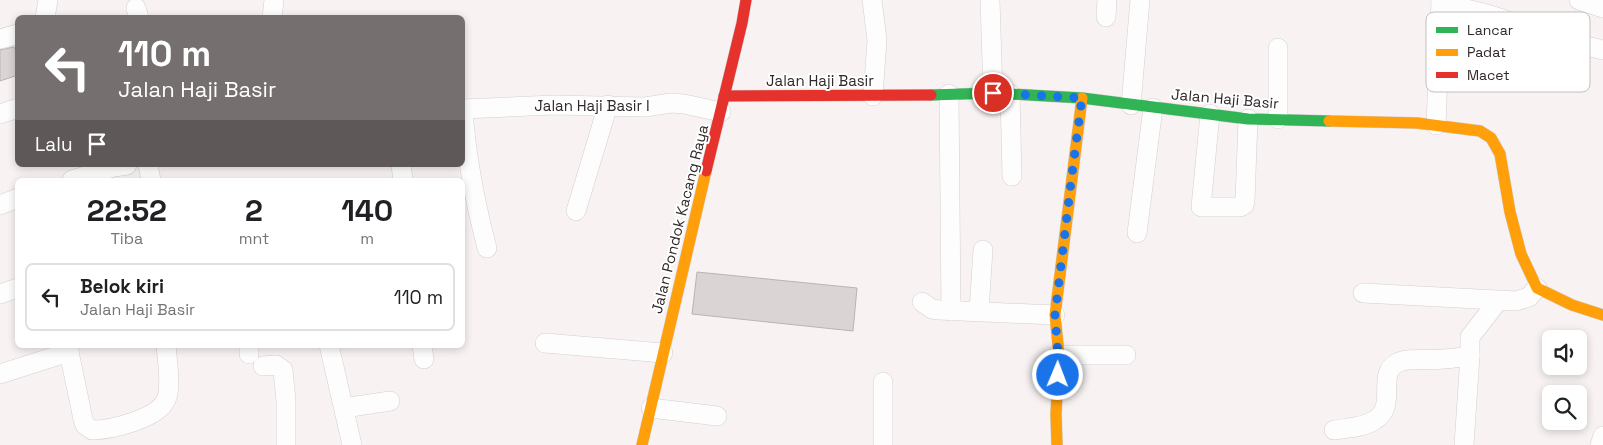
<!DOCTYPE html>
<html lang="id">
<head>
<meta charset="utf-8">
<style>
  :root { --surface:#fff; --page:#f6f6f6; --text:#202124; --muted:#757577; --line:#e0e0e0 }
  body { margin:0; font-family:"Space Grotesk",sans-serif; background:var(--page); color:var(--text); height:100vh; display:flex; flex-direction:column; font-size:19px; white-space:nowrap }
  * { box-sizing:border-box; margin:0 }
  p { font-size:16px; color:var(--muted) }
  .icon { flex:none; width:28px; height:28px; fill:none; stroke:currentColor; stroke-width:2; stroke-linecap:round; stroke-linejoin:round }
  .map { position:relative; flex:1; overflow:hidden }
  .panel { position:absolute; left:15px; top:178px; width:450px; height:170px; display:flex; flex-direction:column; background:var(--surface); border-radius:8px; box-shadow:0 2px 8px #0003 }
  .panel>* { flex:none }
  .guide { position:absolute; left:15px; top:15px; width:450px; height:152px; border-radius:8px; box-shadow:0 2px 8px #0003; background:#766f6f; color:#fff; overflow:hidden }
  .buttons { position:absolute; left:1542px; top:330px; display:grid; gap:10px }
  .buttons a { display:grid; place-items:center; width:45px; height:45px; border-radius:8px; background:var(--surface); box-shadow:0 2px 8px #0003; font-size:25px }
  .pin { position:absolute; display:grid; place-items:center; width:42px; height:42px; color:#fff; margin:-21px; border:2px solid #fff; border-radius:50%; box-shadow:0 1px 5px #0007 }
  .me { position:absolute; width:55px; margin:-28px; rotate:1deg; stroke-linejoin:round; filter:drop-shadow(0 0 4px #0008) }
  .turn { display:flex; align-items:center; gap:18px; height:105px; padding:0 20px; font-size:22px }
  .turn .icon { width:65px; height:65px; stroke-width:2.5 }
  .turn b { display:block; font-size:35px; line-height:42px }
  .then { display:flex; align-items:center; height:48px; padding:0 20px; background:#0003; gap:10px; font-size:19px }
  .eta { display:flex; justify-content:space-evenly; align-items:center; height:85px; text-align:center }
  .eta b { font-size:30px; font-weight:800; line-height:35px }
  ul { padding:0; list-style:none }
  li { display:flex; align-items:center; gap:15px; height:68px; margin:0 10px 8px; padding:0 10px; border:2px solid var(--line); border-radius:8px }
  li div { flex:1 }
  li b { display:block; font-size:19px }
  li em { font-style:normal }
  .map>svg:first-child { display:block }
</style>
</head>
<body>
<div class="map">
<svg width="1603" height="445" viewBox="0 0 1603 445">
  <rect width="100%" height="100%" fill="#f8f2f2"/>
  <!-- building -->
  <g fill="#dbd4d4" stroke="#b9b3b3">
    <path d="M14 47 18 56V75L0 81V50Z"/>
    <path d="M697 272 857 288 853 331 692 314Z"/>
  </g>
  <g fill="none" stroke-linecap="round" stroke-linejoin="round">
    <!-- street casing -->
    <g stroke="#d5cecf" stroke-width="20">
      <g id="street">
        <path d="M872 0 877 40 873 96"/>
        <path d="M990 0 993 93"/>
        <path d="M1579 0 1603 8"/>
        <path d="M1441 3 1487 14 1578 44 1603 50"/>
        <path d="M136 8 139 18"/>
        <path d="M1106 17 1107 0"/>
        <path d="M45 18 48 0"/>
        <path d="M272 18 274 0"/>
        <path d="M0 39 18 34"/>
        <path d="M949 94 951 311"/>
        <path d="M1010 94 1012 176"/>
        <path d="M1131 105 1140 0"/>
        <path d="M462 109 554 105 645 107 671 103 684 104 721 112"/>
        <path d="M463 109C466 157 475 202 487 248"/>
        <path d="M0 114 18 108"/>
        <path d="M1210 114 1201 207H1240L1244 205 1245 201 1248 119"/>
        <path d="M1278 119V48"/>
        <path d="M1436 125 1441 0"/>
        <path d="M148 165 151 180"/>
        <path d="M401 165 403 180"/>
        <path d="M72 180 114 167 127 165"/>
        <path d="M0 205 18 198"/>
        <path d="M576 211 608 105"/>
        <path d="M1137 233 1153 108"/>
        <path d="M1363 293 1516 301 1529 297 1537 288"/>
        <path d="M0 294 18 288"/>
        <path d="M922 302 932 309 939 310 1055 315"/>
        <path d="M979 311 983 250"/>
        <path d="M545 343 663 353"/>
        <path d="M69 345V352L83 419 85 425 92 430C111 430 157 419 166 400 172 387 167 360 166 345"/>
        <path d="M249 345V354"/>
        <path d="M329 345 352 445"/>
        <path d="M422 345 424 359"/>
        <path d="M1059 355H1126"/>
        <path d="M263 366 276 365 283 370 286 401V445"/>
        <path d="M0 374 69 352"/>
        <path d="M883 382V445"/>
        <path d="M344 408 390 401"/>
        <path d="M651 408 717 416"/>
        <path d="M1334 430C1346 428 1363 428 1375 420 1398 406 1376 374 1397 363 1408 357 1430 361 1443 359 1452 359 1461 357 1470 356V337L1498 301"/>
        <path d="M1464 445 1470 356"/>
        <path d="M1600 445 1603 436"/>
      </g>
    </g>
    <!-- fast casing -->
    <g stroke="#d5cecf" stroke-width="12">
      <path id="fast" d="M931 95 993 93 1082 98 1248 119 1329 121"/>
    </g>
    <!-- slow casing -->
    <g stroke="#d5cecf" stroke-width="12">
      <g id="slow">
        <path d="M1329 121 1417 123 1480 131 1491 138 1500 154 1510 212 1521 254 1537 288 1572 305 1603 315"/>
        <path d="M642 445 706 171"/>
        <path d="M1057 445 1056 414 1059 355 1055 315 1082 98"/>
      </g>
    </g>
    <!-- jam casing -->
    <g stroke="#d5cecf" stroke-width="12">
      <g id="jam">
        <path d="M724 96 931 95"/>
        <path d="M706 171 742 23 746 0"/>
      </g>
    </g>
    <!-- street -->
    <use href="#street" stroke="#fefdfd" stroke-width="19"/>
    <!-- fast -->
    <use href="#fast" stroke="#30b455" stroke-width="11"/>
    <!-- slow -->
    <use href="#slow" stroke="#ff9f0a" stroke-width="11"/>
    <!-- jam -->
    <use href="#jam" stroke="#e5322d" stroke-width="11"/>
  </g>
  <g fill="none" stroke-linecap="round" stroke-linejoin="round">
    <!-- route -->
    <path stroke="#1a73e8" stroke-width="9" stroke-dasharray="0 16.2" d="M993 93 1082 98 1072 174 1055 315 1058 355V375"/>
  </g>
  <g text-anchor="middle" stroke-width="4" stroke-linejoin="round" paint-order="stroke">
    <!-- street labels -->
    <g font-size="15" fill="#302829" stroke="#fff">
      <text x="820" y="86">Jalan Haji Basir</text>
      <text transform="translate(1225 99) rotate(5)" y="5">Jalan Haji Basir</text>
      <text x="592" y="111">Jalan Haji Basir I</text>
      <text transform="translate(680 219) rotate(-76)" y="5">Jalan Pondok Kacang Raya</text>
    </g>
  </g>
  <!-- legend -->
  <rect x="1426" y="12" width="164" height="80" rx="8" fill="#fff" stroke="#c1bebf" stroke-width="1"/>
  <rect x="1436" y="27" width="22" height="6" fill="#30b455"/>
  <rect x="1436" y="49" width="22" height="7" fill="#ff9f0a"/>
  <rect x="1436" y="72" width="22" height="6" fill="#e5322d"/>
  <g font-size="14" fill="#302829">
    <text x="1467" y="35">Lancar</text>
    <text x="1467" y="57">Padat</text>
    <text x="1467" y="80">Macet</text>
  </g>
</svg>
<div class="buttons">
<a><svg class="icon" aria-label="sound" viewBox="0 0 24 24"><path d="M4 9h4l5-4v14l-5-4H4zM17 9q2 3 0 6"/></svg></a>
<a><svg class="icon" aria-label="search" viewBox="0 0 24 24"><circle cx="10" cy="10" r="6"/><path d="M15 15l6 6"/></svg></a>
</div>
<div class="pin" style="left:993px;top:93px;background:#d93025"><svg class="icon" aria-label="arrive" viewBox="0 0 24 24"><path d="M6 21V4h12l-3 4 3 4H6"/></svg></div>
<svg class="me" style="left:1058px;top:375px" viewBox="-20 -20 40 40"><circle r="17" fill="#1a73e8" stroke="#fff" stroke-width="3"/><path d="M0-11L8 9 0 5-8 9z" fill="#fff"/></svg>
<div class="guide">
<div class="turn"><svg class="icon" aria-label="left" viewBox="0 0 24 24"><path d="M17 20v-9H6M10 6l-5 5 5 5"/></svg><div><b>110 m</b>Jalan Haji Basir</div></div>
<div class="then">Lalu<svg class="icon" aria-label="arrive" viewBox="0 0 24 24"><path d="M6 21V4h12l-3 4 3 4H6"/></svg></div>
</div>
<section class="panel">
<div class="eta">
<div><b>22:52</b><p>Tiba</p></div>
<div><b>2</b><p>mnt</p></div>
<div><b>140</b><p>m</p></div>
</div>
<ul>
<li><svg class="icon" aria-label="left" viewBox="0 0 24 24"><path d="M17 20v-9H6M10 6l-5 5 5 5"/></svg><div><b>Belok kiri</b><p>Jalan Haji Basir</p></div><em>110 m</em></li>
</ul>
</section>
</div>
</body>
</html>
